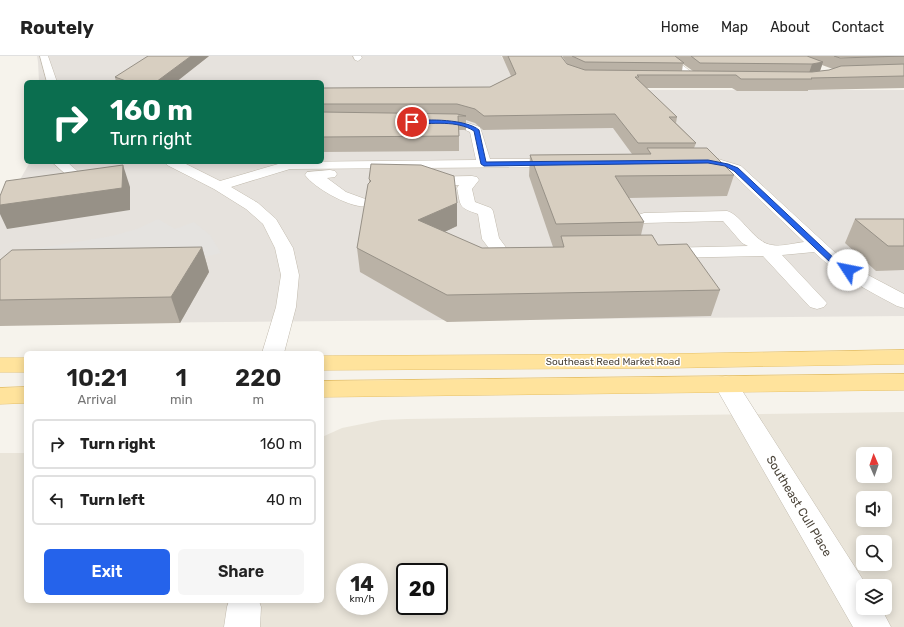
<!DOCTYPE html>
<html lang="en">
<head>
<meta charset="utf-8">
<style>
  :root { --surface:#fff; --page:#f6f6f6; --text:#222; --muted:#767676; --line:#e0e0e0; --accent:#2563eb }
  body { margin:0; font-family:Rubik,sans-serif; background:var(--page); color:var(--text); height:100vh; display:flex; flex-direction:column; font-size:15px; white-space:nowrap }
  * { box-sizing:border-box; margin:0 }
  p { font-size:13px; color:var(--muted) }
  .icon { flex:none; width:22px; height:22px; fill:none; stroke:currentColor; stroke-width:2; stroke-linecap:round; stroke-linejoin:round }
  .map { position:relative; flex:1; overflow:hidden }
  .details { position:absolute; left:24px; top:295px; width:300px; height:252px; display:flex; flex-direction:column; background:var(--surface); border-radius:6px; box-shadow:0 2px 10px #0003 }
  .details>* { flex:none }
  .hud { position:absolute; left:24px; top:24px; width:300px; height:84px; border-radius:6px; box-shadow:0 2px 10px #0003; background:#0b6e4f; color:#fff; overflow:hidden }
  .needle { width:26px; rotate:358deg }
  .tools { position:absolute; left:856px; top:391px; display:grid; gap:8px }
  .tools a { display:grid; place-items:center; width:36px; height:36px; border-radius:6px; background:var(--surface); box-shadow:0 2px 10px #0003; font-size:20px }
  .speed { position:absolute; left:336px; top:507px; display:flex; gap:8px; font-size:20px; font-weight:700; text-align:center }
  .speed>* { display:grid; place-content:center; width:52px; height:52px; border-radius:50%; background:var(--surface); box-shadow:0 2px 10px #0003; line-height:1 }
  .speed small { font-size:10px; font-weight:400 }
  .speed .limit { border:2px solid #111; border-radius:6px; background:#fff; color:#111 }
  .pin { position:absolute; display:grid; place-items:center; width:34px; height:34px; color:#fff; margin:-17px; border:2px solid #fff; border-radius:50%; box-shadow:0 1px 4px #0007 }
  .me { position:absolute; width:44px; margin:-22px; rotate:304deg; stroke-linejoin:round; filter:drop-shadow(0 0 3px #0008) }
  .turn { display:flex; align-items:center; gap:14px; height:84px; padding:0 20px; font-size:18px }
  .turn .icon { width:52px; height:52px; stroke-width:2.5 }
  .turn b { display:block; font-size:28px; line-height:34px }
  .eta { display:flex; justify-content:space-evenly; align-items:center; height:68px; text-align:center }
  .eta b { font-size:24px; font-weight:600; line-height:28px }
  .cta { display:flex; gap:8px; margin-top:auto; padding:8px 20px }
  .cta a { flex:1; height:46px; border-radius:6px; background:var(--accent); color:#fff; font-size:16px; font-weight:600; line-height:46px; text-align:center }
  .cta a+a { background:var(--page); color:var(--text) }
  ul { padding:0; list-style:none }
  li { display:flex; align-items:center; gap:12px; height:50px; margin:0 8px 6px; padding:0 12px; border:2px solid var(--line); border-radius:6px }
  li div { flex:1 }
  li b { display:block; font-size:15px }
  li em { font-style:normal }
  header { display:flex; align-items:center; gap:24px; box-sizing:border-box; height:56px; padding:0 20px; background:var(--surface); border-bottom:1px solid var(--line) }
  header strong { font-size:19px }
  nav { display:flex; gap:22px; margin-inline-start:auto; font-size:14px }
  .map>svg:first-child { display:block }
</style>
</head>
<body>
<header>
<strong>Routely</strong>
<nav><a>Home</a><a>Map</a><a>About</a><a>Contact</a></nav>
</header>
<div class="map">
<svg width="904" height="571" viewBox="0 0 904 571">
  <rect width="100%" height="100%" fill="#f6f3ec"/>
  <!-- residential -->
  <path fill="#eae5da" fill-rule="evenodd" d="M904 356V571H0V397H26V545H322V381L342 372 382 364 407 363ZM863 398H885V420H863ZM863 442H885V464H863ZM863 486H885V508H863ZM345 516H379V550H345ZM405 516H439V550H405ZM863 530H885V552H863Z"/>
  <!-- industrial -->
  <path fill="#e6e2dd" d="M37 0H501L522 34H904V260L0 268V159L30 106H322V26H39L38 6Z"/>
  <!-- parking -->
  <path fill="#e5e3e0" d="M158 163 175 173 194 166 210 179 221 197 197 203 11 197 112 180 137 173Z"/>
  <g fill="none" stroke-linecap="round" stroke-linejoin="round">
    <!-- minor casing -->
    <g stroke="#c2bbae" stroke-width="1">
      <g id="minor">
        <path d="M40 0H48L57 26H47Z"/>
        <path d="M353 0H361L362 2 358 5 355 4Z"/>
        <path d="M662 0H671L700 23 698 25H692Z"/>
        <path d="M437 63 462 65 480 71 490 103H559L564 104 566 107 564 110 559 111 290 113 231 131 258 147 276 163 293 192 299 219 296 251 284 297H262L276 251 281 219 275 192 263 168 246 153 214 133 167 109 165 106H182L220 125 285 106 476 104 470 76 461 72 433 69 431 67 433 65Z"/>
        <path d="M694 102 718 103 741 110 841 202 868 219 904 238V252L897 250C867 234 838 219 814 196L782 199 827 247 824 251 817 253 810 251 763 200 664 202 658 201 655 197 658 193 664 192 748 190 742 187 723 165 644 167 638 165 636 162 638 159 644 157 727 155C742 159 754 187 772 189 782 191 794 187 804 186L731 116 717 111 689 109 687 106 689 103Z"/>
        <path d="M52 106H67L91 127 89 130 84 131 79 130Z"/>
        <path d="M330 114 335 115 337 118 335 121 327 122 346 136 368 144 371 147 368 150C353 154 314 132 305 119L307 116Z"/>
        <path d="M472 120 477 121 479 124 472 133 475 146 491 152 493 155 499 182 508 194 529 195 532 199 529 203 523 204 497 203 482 183 478 158C458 151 461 151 457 132L459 129H424L419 128 417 125 419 122 424 121Z"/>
        <path d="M726 320 734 322 867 530H863V552H881L891 571H853L714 328 718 322Z"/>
        <path d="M229 545H259L261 551 260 571H224L227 551Z"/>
      </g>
    </g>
    <!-- major casing -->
    <g stroke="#e6c16a" stroke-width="1">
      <g id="major">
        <path d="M904 294V308L667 312 322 314V300L667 298Z"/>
        <rect x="0" y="302" width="26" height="14"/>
        <path d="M904 318V334L322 341V325Z"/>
        <path d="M26 331V347L0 348V332Z"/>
      </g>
    </g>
    <!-- minor -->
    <use href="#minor" fill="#fff" fill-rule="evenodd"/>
    <!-- major -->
    <use href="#major" fill="#ffe39c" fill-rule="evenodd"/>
  </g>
  <!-- wall -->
  <g fill="#bab2a6" fill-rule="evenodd">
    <path d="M209 0 176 26H116L115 21Z"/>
    <path d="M502 0H561L567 8 568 9 562 0H904V32L808 34V35H737L732 32H646L677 61 676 67 696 87 694 92 734 119 727 140 629 142 644 166 641 179 658 189 720 234 711 260 447 266 360 216 357 192 369 127V123L457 147V170L444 176 482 192 553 191 529 120 530 99 632 98 613 72 483 74 475 67 466 64V74H459V95L322 96V32L490 31 511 20ZM683 8 693 15H682ZM822 9 833 13 829 14 820 15Z"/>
    <path d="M855 163H904V214L876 215 845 187Z"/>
    <path d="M202 191 209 216 180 267 0 270V204Z"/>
  </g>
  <!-- shaded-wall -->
  <g fill="#979187">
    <path d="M191 0H209L176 26H156Z"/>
    <path d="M823 6 819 18 808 20 812 8Z"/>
    <path d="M123 109 130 131V154L7 173 0 158V149Z"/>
    <path d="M457 147V170L419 188 418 164Z"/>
    <path d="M202 191 209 216 180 267 171 241Z"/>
  </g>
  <!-- building -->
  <g fill="#d8cfc1" stroke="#979187">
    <path d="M148 0H191L156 26H129L115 21Z"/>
    <path d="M508 0H561L567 8 585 14 812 16 829 14 841 10 904 8V20L811 22 812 23H741L736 19H637L639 21H635L677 61H669L696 87H638L615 58 484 60 475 53 457 48H322V32L490 31 516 18Z"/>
    <path d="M572 0H675L684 7 585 6Z"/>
    <path d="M691 0H807L823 6 812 8 700 7Z"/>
    <path d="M834 0H904L840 2Z"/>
    <path d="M322 56 457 58 466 60H458L459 80 322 81Z"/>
    <path d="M647 92H707L734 119 615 120 644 166 556 168 530 99 651 98Z"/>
    <path d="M371 108 421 109 454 120 457 147 418 164 482 192 564 191 561 180 652 179 658 189 687 188 720 234 447 239 357 192 368 128 371 125 369 123Z"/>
    <path d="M123 109 122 132 0 149V140L6 125Z"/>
    <path d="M855 163H904V190H888Z"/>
    <path d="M202 191 171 241 0 244V204L12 194Z"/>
  </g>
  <!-- route -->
  <path fill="#2563eb" stroke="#184099" d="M411 65C428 63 466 63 479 74L486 106 708 104 728 108 738 112 837 205 851 214 848 217 832 208 734 115 725 110 708 107 484 110 481 108 474 75C457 64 432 68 412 68Z"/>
  <g text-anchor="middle" stroke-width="3" stroke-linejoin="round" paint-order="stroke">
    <!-- street labels -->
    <g font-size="10" fill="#4b4439" stroke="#fff">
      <text x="613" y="309">Southeast Reed Market Road</text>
    </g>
    <!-- near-street labels -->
    <g font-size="12" fill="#4b4439" stroke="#fff">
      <text transform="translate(799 450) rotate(59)" y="4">Southeast Cull Place</text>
    </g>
  </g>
</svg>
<div class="tools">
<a><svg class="needle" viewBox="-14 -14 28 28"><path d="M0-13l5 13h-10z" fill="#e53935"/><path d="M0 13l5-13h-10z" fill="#767676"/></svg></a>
<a><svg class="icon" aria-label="sound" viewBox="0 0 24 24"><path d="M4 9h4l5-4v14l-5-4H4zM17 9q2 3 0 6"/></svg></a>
<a><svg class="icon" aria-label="search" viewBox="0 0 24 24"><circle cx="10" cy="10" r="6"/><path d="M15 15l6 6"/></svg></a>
<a><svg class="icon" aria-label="layers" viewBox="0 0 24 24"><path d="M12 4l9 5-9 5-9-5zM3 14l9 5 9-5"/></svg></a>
</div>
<div class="speed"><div>14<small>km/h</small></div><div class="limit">20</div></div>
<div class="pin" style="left:412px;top:66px;background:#d93025"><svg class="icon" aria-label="arrive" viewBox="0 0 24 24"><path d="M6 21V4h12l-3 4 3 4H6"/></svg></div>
<svg class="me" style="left:848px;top:214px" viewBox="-20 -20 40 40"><circle r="19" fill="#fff"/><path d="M0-13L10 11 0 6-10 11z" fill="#2563eb"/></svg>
<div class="hud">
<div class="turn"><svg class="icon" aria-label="right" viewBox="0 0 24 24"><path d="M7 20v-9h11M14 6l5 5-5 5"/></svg><div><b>160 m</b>Turn right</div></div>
</div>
<section class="details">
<div class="eta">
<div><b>10:21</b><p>Arrival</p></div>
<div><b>1</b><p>min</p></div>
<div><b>220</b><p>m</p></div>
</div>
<ul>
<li><svg class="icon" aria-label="right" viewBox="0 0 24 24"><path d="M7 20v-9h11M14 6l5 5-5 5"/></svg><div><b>Turn right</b></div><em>160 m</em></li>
<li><svg class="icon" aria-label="left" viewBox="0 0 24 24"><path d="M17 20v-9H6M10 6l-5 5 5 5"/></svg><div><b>Turn left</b></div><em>40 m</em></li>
</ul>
<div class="cta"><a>Exit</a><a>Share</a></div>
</section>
</div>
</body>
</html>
